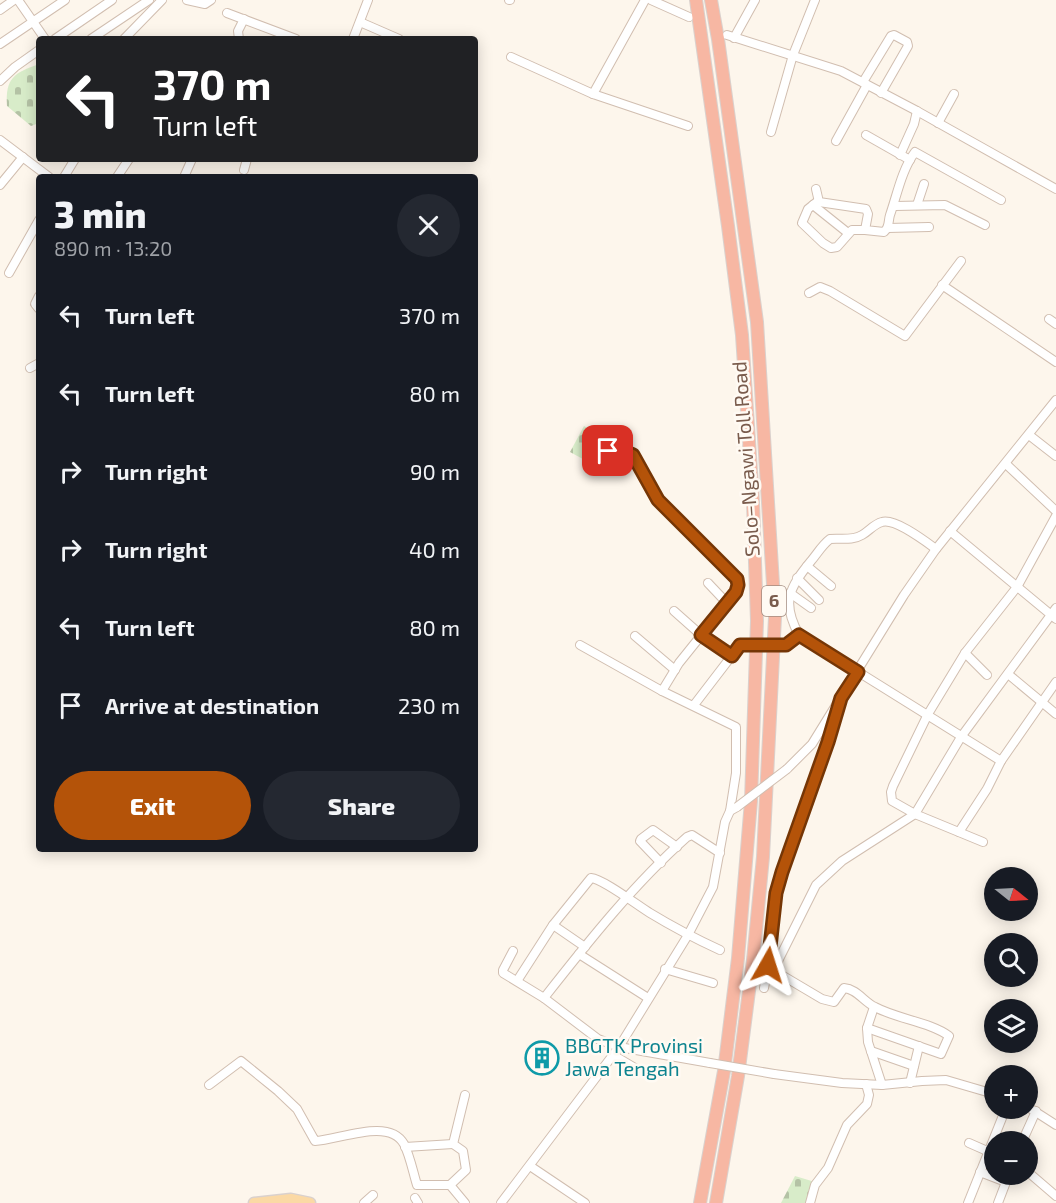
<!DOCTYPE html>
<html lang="en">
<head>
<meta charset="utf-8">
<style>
  :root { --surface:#171b24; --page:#242831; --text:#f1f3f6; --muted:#9ea1a6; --accent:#b45309 }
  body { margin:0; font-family:"Exo 2",sans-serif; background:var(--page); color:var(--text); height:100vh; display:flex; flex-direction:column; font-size:22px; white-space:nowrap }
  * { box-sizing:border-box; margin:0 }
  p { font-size:20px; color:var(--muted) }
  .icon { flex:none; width:33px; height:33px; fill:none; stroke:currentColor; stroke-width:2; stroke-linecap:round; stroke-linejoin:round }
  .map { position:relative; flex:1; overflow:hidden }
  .panel { position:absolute; left:36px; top:174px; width:442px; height:678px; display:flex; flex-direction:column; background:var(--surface); border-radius:6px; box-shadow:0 3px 15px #0003 }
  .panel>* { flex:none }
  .hud { position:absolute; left:36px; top:36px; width:442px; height:126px; border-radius:6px; box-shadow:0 3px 15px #0003; background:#202124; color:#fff; overflow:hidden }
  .needle { width:39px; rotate:108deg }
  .buttons { position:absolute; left:984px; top:867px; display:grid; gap:12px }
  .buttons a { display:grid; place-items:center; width:54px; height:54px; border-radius:50%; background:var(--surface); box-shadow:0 3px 15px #0003; font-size:30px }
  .pin { position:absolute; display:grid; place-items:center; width:51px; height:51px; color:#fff; margin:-26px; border-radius:12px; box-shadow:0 3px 9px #0006 }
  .me { position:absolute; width:66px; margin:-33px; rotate:6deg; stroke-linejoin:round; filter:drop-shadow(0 0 4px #0008) }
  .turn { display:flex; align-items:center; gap:21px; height:126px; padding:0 18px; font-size:27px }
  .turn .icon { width:78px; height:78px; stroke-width:2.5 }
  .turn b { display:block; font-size:42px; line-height:51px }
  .round { display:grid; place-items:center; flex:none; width:63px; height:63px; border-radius:32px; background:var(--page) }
  .head { display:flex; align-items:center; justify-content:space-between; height:102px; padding:0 18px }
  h1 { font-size:36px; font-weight:800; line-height:45px }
  .button { display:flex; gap:12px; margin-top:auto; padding:12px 18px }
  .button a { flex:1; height:69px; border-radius:36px; background:var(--accent); color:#fff; font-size:24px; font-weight:800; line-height:69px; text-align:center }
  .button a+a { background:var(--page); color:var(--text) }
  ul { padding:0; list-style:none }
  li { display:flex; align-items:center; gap:18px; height:78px; padding:0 18px }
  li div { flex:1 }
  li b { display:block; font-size:22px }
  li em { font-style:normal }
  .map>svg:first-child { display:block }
</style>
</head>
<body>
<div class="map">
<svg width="1056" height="1203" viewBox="0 0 1056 1203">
  <defs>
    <pattern id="cemetery-stones" width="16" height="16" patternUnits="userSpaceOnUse" patternTransform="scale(1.5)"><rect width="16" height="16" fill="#d8ecc9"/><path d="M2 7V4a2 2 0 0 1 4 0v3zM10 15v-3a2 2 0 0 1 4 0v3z" fill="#b4c2a5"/></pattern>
  </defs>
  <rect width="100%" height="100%" fill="#fdf6ec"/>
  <!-- cemetery -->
  <g fill="url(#cemetery-stones)">
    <path d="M39 64V123L31 126 7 106C5 78 14 73 39 64Z"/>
    <path d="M584 426 605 439 592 464 570 452Z"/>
    <path d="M795 1176 815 1182 808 1203H781Z"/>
  </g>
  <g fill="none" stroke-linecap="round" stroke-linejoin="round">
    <!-- minor casing -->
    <g stroke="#d1beb0" stroke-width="10">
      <g id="minor">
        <path d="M18 0 45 39"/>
        <path d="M187 0 205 4 211 0"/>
        <path d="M509 0H510"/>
        <path d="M651 0 689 17"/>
        <path d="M0 10 14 0"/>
        <path d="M227 13 296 39"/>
        <path d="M360 22 399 39"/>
        <path d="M727 35 841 71 917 111 1056 189"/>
        <path d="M734 38 755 0"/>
        <path d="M55 39 112 0"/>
        <path d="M91 39 149 0"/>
        <path d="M124 39 162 0"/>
        <path d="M239 39 238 31 244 19"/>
        <path d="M353 39 368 0"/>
        <path d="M0 44 65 0"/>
        <path d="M511 57 593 94 688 126"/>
        <path d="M0 81 15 67 39 50"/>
        <path d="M863 82 891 36 894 35 907 42 908 46 881 93"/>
        <path d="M593 94 645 0"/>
        <path d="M938 123 954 94"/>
        <path d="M771 132 793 55 815 0"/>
        <path d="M866 135 910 160"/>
        <path d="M0 140 49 177"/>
        <path d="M836 141 867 85"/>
        <path d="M900 155 914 124 917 111"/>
        <path d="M244 170 247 159"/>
        <path d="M64 177 75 159"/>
        <path d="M117 177 129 159"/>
        <path d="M184 177 192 159"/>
        <path d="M0 185 23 157"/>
        <path d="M816 189 819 202 866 209 868 214 865 230 884 232C890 227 888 221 890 215 897 195 902 169 915 152L1001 200"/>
        <path d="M818 201 808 209 802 223 823 243 831 248 837 247 852 230H865"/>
        <path d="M813 205 848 233"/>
        <path d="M917 205 924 184"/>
        <path d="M895 206 945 205 985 225"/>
        <path d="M888 228 929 227"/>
        <path d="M9 273 39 220"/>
        <path d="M942 285 1056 362"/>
        <path d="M809 293 820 287 830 291 905 336 961 261"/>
        <path d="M39 296 35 304 39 309"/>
        <path d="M1049 319 1056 324"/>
        <path d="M30 368 39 363"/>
        <path d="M600 434 605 438V448L608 451 626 452 633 455 658 500 738 581 736 592 679 663 662 691"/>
        <path d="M1029 435 1056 456"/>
        <path d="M1006 464 1056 511"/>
        <path d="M950 531 1056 619"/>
        <path d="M936 549C925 541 895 518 882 522 874 524 869 531 862 535 852 541 841 538 830 539 822 545 817 554 811 561 789 588 781 602 799 635L1001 761"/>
        <path d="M807 566 831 586"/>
        <path d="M797 578 819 600"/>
        <path d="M708 583 726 602"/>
        <path d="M790 593 811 608"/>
        <path d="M674 611 701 635 732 656"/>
        <path d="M635 636 675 670"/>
        <path d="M580 645 662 691 736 727V773L730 811"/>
        <path d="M786 645 799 635"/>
        <path d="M965 653 987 675"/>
        <path d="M1008 674 1056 714"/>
        <path d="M841 698 828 742 782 871 776 893 768 967 822 999 834 1002 844 988C857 989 864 1002 875 1007 897 1019 930 1022 949 1036L941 1054 867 1028"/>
        <path d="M694 705 740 645"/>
        <path d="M787 769 812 744 904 595 936 549 1056 400"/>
        <path d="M915 814 892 801 891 792 893 786 928 714 965 653 1017 587 1056 516"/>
        <path d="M959 832 987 789 1001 761 1056 682"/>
        <path d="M983 842 915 814 961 737 1056 608"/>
        <path d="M661 863 640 841 641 839 653 830 677 847"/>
        <path d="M553 925 585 947"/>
        <path d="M513 951 503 970V973L544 998 598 1039 619 1047 710 1063"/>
        <path d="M579 954 648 998"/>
        <path d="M665 969 713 983"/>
        <path d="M773 971 816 885 842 861 915 814"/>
        <path d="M517 981 553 925 591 878C603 879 637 905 650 913 673 927 696 939 720 950"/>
        <path d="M764 988 768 967"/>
        <path d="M544 998C588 942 634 884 687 837L692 835 720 853"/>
        <path d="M874 1007 867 1028 868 1042 882 1085"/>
        <path d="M871 1051 914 1066"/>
        <path d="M613 1055 635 1068"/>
        <path d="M774 1074 842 1083 882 1085 922 1081 946 1080 994 1094"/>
        <path d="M910 1083 919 1046"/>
        <path d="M209 1085 241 1061 278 1091 297 1109 315 1141C339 1140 389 1117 404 1144 410 1156 413 1172 417 1185H450L465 1203"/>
        <path d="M1028 1107 1056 1125"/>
        <path d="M1022 1142 1036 1111"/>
        <path d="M969 1143 994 1154"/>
        <path d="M405 1147 453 1144"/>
        <path d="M530 1166 585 1203"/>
        <path d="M980 1172 1006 1182 998 1203"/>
        <path d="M1028 1172 1056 1196"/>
        <path d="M450 1185 466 1170 463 1151 453 1144 465 1095"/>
        <path d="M415 1198 418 1203"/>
        <path d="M364 1203 373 1195"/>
        <path d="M501 1203 619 1047 688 935 713 887 725 822 730 811 737 807"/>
        <path d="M810 1203 815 1185 828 1168 847 1125 867 1104 869 1095 866 1084"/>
        <path d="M968 1203 1006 1108"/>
      </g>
    </g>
    <!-- major casing -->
    <g stroke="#dad1cd" stroke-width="13">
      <path id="major" d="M254 1203 291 1199 310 1203"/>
    </g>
    <!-- highway casing -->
    <g stroke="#dad1cd" stroke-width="14">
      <g id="highway">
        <path d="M696 0 728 226 742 335 753 502 757 621 751 801 738 958 724 1071 700 1203"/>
        <path d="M711 0 718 39 757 322 775 617 763 857 753 960 738 1076 716 1203"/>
      </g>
    </g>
    <!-- minor -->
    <use href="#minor" stroke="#fff" stroke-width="8"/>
    <!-- major -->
    <use href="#major" stroke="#fbd9a5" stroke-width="10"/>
    <!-- highway -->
    <use href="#highway" stroke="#f7b7a3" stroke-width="12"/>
    <!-- minor-bridge casing -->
    <g stroke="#d1beb0" stroke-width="10" stroke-linecap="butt">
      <g id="minor-bridge">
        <path d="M740 645H786"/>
        <path d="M737 807 787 769"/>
        <path d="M710 1063 774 1074"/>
      </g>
    </g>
    <!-- minor-bridge -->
    <use href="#minor-bridge" stroke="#fff" stroke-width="8"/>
  </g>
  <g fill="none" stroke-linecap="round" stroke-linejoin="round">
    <!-- route casing -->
    <g stroke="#753606" stroke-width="15">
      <path id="route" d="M608 451 626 452 633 455 658 500 737 579 738 585 736 592 701 635 732 656 740 645H786L799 635 858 672 841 698 828 742 782 872 776 893 768 965"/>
    </g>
    <!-- route -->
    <use href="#route" stroke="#b45309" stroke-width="10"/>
  </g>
  <!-- icons -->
  <defs>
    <g id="building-ring" transform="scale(1.725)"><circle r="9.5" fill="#fffaf3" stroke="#0f9aa8" stroke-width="1.5"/><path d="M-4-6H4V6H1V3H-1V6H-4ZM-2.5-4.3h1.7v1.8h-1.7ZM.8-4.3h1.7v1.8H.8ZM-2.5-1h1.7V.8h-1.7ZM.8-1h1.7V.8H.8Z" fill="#0f9aa8"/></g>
  </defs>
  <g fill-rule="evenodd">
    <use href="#building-ring" x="542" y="1058"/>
  </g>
  <g text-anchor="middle" stroke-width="5" stroke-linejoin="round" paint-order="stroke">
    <!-- shield labels -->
    <rect fill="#fffaf3" stroke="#a28b7f" stroke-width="1.5" x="762" y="586" width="24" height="30" rx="4.5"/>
    <g font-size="18" font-weight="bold" fill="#7a5c4d">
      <text x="774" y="607">6</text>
    </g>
    <!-- street labels -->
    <g font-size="20" fill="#7a5c4d" stroke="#fffaf3">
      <text transform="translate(746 459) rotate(-94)" y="7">Solo–Ngawi Toll Road</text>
    </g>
    <!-- culture labels -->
    <g font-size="20" fill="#0d838f" stroke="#fffaf3" text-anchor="start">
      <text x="565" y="1053">BBGTK Provinsi<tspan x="565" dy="23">Jawa Tengah</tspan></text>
    </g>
  </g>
</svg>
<div class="buttons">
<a><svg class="needle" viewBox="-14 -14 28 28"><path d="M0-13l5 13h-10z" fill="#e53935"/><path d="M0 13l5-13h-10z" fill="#9ea1a6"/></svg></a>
<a><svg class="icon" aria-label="search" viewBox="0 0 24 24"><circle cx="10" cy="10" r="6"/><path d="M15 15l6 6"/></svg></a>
<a><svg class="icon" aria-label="layers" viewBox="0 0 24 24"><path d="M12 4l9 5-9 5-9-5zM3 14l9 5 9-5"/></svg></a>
<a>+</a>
<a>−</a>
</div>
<div class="pin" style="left:608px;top:451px;background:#d93025"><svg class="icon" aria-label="arrive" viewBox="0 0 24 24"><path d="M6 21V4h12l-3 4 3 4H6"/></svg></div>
<svg class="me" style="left:768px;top:965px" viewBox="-20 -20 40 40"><path d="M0-17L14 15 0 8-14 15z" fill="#b45309" stroke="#fff" stroke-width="4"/></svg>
<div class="hud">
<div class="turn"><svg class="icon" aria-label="left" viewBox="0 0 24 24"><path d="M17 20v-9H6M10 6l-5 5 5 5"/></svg><div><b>370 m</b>Turn left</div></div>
</div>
<section class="panel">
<div class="head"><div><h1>3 min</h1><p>890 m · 13:20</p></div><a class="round"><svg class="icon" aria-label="close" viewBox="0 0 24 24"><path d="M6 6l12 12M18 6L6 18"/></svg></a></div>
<ul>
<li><svg class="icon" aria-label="left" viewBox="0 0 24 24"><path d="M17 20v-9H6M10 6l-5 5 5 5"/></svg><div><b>Turn left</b></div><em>370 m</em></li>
<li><svg class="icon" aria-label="left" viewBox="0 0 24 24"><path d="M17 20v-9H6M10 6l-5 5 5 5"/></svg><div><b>Turn left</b></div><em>80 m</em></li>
<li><svg class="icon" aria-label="right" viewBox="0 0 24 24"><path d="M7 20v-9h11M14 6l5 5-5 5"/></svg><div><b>Turn right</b></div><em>90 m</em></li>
<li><svg class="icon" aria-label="right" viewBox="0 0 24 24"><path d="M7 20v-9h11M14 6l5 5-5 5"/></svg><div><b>Turn right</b></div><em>40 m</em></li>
<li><svg class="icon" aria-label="left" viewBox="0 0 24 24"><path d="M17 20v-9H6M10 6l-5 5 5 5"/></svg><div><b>Turn left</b></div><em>80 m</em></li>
<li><svg class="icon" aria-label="arrive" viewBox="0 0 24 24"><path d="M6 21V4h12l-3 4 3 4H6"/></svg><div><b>Arrive at destination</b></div><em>230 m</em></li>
</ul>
<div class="button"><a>Exit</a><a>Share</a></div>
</section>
</div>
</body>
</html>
